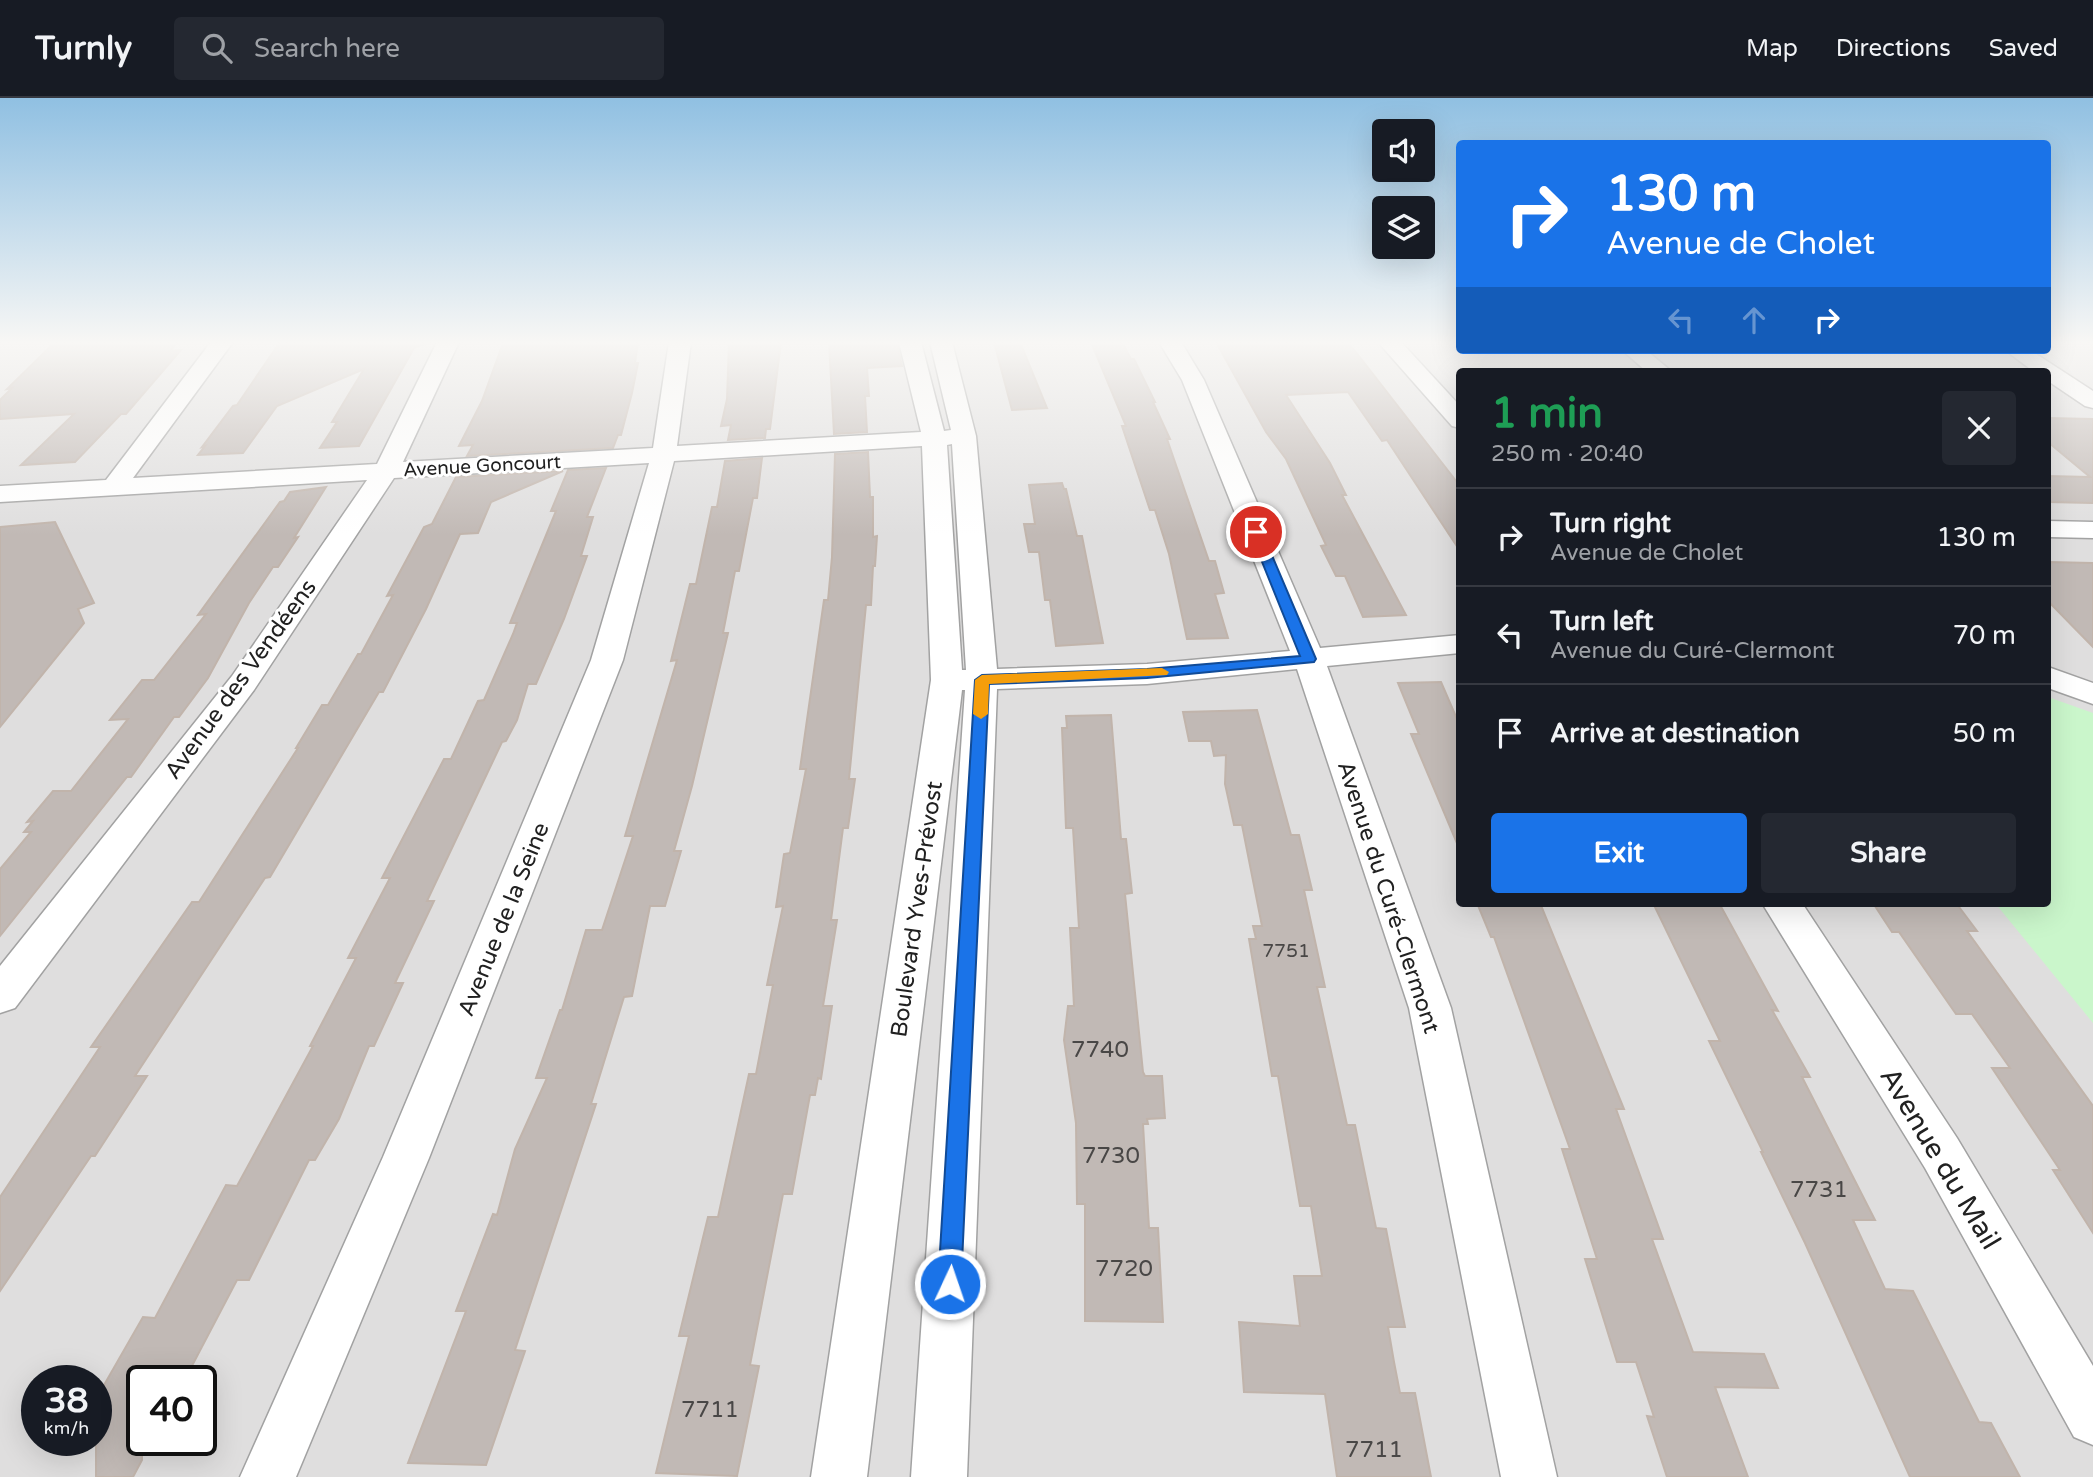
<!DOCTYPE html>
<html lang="en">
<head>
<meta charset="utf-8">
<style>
  :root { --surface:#171b24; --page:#242831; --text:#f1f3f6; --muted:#9ea1a6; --line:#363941; --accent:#1a73e8 }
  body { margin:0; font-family:"Varela Round",sans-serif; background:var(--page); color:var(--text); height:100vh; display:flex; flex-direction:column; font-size:26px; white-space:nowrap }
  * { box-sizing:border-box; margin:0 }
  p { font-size:23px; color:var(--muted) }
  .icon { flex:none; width:38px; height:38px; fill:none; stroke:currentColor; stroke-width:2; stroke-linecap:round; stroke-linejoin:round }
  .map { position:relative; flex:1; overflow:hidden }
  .details { position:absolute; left:1456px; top:270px; width:595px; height:539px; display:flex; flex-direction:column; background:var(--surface); border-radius:7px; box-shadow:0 7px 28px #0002 }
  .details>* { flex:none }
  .top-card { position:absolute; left:1456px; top:42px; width:595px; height:214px; border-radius:7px; box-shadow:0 7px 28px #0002; background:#1a73e8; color:#fff; overflow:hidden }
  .controls { position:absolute; left:1372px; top:21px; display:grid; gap:14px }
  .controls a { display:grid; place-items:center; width:63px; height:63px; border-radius:7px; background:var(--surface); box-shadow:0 7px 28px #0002; font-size:35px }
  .speed { position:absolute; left:21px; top:1267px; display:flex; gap:14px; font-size:35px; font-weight:700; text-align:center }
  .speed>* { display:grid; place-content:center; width:91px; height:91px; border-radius:50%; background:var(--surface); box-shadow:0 7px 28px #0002; line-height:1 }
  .speed small { font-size:18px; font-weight:400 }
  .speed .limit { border:4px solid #111; border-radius:10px; background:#fff; color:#111 }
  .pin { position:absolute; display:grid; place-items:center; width:60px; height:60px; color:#fff; margin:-30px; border:4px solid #fff; border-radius:50%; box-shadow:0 2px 7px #0007 }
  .me { position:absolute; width:77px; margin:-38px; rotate:3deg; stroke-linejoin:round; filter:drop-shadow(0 0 5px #0008) }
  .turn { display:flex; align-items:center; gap:24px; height:147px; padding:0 35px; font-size:32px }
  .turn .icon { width:91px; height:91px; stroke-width:2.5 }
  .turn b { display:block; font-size:49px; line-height:60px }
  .lanes { display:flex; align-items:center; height:66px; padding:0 35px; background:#0003; justify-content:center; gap:35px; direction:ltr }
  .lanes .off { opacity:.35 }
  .round { display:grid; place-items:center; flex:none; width:74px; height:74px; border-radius:7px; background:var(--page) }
  .summary { display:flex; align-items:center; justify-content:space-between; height:119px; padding:0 35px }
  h1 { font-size:42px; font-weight:800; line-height:52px; color:#1e9e55 }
  .primary-button { display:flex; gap:14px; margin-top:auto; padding:14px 35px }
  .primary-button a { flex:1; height:80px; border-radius:7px; background:var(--accent); color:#fff; font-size:28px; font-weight:800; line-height:80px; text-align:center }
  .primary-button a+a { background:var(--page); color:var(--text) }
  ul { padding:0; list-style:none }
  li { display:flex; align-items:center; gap:21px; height:98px; padding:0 35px; border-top:2px solid var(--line) }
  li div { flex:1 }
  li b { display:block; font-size:26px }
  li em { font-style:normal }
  header { display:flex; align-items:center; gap:42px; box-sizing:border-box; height:98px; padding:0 35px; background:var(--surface); border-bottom:2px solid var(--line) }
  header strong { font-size:33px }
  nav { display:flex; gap:38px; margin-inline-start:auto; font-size:24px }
  .search { width:490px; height:63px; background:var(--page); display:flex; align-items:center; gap:18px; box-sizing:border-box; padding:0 24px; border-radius:7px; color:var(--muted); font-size:26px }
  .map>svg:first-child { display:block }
</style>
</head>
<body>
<header>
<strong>Turnly</strong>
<div class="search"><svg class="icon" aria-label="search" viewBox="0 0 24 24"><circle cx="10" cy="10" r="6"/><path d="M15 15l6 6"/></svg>Search here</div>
<nav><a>Map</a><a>Directions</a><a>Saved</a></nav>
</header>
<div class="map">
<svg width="2093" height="1379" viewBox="0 0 2093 1379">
  <rect width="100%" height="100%" fill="#f0ede8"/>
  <!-- residential -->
  <path fill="#dfdede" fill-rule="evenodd" d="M0 244H1459L1460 252H2048V244H2093V1379H0ZM1460 273H2048V805H1460ZM37 1283H96V1342H37ZM142 1283H201V1342H142Z"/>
  <!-- park -->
  <path fill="#caf6cb" d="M2048 599 2093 615V925L1995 805H2048Z"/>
  <!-- building -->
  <g fill="#c1b9b5" stroke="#c1b4ab" stroke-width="2">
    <path d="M55 244H178L170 253 181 252 126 316H121L75 364 21 367 74 316 0 321V302L12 290 7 291Z"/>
    <path d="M280 244H429L414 250 359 348 320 350 337 324H332L364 271 277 308 243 355 198 357 205 348 202 349 233 308 237 307Z"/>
    <path d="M573 244H638L635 265H638L632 295 621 337H618L613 350 467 358 473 347 459 348 482 303 502 248Z"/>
    <path d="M729 244H781L770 331H766L765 340 728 342 731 327 721 328 727 301Z"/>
    <path d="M829 244H897L902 268 867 270 869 298H865L867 334 834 336Z"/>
    <path d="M994 244H1020L1047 310 1012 312Z"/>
    <path d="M1091 244H1122L1131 261H1134L1155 304H1153L1170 341H1167L1209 463H1215L1224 495 1215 496 1228 540 1187 541 1169 456 1155 412H1150L1122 328H1126Z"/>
    <path d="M1216 244H1348L1460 388V453L1387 342 1382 343 1348 294 1286 297 1330 365 1346 397H1342L1406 517 1363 519 1345 478H1336L1321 448 1326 447 1286 361 1266 334Z"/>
    <path d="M2048 320 2093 321V405L2048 404V378L2090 379 2048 344Z"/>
    <path d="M868 354 870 399H873V439L877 438 875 468H873L871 507H866L849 681H855L848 730H843L831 822H837L823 908H832L821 981 818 980 815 997H810L792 1096H783L750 1267 759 1268 737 1378 656 1375 689 1238H679L708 1119H718L749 976H756L773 887H767L783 808 776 809 784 756 790 755 806 671H800L824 502H828L832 459 835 356Z"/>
    <path d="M762 360 757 400H753L739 473H735L723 535H728L692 688 674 753H681L665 808H650L632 898 624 899 591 1006H596L515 1252 525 1253 486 1367 408 1365 466 1213H456L493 1116 497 1117 515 1051 547 980H536L560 912H562L586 832H602L633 738H625L677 562 671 563 690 486H696L712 409H717L725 363Z"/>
    <path d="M606 370 587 419H593L581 458H587L564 521 536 586H528L517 622 506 643 502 644 427 803H434L395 885H403L374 948H369L339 1021 315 1062H309L249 1182H237L184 1283H142V1362L133 1379H96V1301L143 1219 155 1220 226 1087 237 1088 313 948H310L356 860H348L390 780H382L444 661H451L478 603 484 602 513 536 517 525H510L556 413H551L568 372Z"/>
    <path d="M563 373 491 404 478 435 460 436 426 511 383 594H379L270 779 265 780 135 978H147L95 1058H91L0 1193V1099L100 949H91L192 804H199L298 650H296L322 607H328L358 556H361L393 497 387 498 424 429 432 426 456 379Z"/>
    <path d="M1062 385 1064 391H1066L1077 438H1082L1103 545 1056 548 1050 502H1045L1039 454H1029L1024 426H1035L1029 387Z"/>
    <path d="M326 389 294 440 298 439 278 469H273L249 505 208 580 179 619H174L131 679H127L0 838V771L31 734H24L33 723 27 724 53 693H71L128 621 110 622 142 582H154L206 516 198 517 280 404 284 403 290 394Z"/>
    <path d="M55 424 94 505 78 511 84 525 0 629V429Z"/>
    <path d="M2048 464 2093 465V549L2048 503Z"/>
    <path d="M1441 584 1460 628 1459 750 1411 636H1419L1398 585Z"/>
    <path d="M1257 612 1291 737H1299L1312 792H1304L1325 889H1317L1347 1027H1355L1376 1130 1386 1131 1405 1229H1388L1394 1264 1400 1295H1415L1431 1379H1337L1325 1296 1244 1294 1239 1224 1300 1228 1294 1178H1322L1311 1108H1300L1278 978H1272L1249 841H1256L1253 828H1262L1242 727H1234L1225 686 1226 657 1214 658 1211 643H1189L1183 614Z"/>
    <path d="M1111 617 1121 741H1126L1132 795 1125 796 1143 974 1145 978H1162L1165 1020 1147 1021 1148 1026H1143L1149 1130H1158L1163 1224 1085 1223V1106H1077L1076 1025 1064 942 1068 908H1074L1070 830H1079L1073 730H1066L1062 630H1067L1066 618Z"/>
    <path d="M1477 805H1540L1624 1011H1616L1663 1141H1652L1693 1254 1764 1256 1778 1290 1715 1289 1748 1379H1667L1647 1318 1654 1319 1636 1264H1617L1585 1161H1597L1562 1051H1570L1494 839H1491Z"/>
    <path d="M1653 805H1719L1778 913 1772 912 1810 979H1802L1875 1122H1853L1885 1191 1913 1193 1979 1324 1991 1325 2020 1379H1910L1805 1145 1761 1054H1763L1709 943H1720Z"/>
    <path d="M1873 805H1956L1977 833H1967L2093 1008V1135L2053 1072H2060L1992 970H2010L1972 916H1956L1899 834H1892Z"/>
  </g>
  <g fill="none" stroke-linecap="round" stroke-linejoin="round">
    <!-- minor casing -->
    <g stroke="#a2a2a2" stroke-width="3">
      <g id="minor">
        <path d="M211 244H233L133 380 377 366 437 244H459L403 364 653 350 669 244H691L677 348 921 334 899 244H921L944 333 951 332 930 244H952L976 338 997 571 1147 566 1290 553 1182 282 1159 244H1181L1204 282 1320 550 1460 537V555L1327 568 1451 910 1557 1379H1501L1409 910 1297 571 1147 586 997 591 967 1379H911L965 592H962L867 1379H811L931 582 922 348 674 363 623 562 429 1060 296 1379H240L383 1059 591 562 649 365 394 380 254 592 15 910 0 915V868L232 578 367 382 0 404V388L106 382ZM952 346 966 572H962L947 347Z"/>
        <path d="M1378 244H1401L1460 308V330L1452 328Z"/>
        <path d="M1622 252H1646L1671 273H1646Z"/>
        <path d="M2005 252H2030L2093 293V310L2085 308 2048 283V273H2033Z"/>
        <path d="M2048 423 2093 424V440L2048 439Z"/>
        <path d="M2048 569 2093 585V606L2048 590Z"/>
        <path d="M1762 805H1802L1957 1040 2093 1268V1347L2074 1339 1925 1070Z"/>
      </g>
    </g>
    <!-- minor -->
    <use href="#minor" fill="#fff" fill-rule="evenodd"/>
  </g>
  <!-- sky -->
  <linearGradient id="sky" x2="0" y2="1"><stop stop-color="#90c0e2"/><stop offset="0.56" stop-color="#f8f7f5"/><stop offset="1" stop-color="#f8f7f5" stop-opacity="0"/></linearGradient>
  <rect width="2093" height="437" fill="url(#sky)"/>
  <!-- route -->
  <path fill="#1a73e8" stroke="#114b97" stroke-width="2" d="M1256 430 1262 434 1316 561 1314 564 1147 580 989 586 961 1186 958 1195 950 1198 942 1195 938 1186 975 582 982 577 1147 571 1300 558 1250 434Z"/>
  <!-- slow -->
  <path fill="#f59e0b" d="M1162 570 1169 574 1167 577 989 586 988 616 981 621 973 616 975 582 982 577Z"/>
  <g text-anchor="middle" stroke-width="6" stroke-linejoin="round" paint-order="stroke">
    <!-- far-street labels -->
    <g font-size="19" fill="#212121" stroke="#fff">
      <text transform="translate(482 367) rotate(-3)" y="7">Avenue Goncourt</text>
    </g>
    <!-- number labels -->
    <g font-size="19" fill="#494746">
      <text x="1286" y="859">7751</text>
    </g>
    <!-- street labels -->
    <g font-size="23" fill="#212121" stroke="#fff">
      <text transform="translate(240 581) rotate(-54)" y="8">Avenue des Vendéens</text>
      <text transform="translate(1389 799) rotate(72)" y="8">Avenue du Curé-Clermont</text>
      <text transform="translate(916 811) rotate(-82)" y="8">Boulevard Yves-Prévost</text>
      <text transform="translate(503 821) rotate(-68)" y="8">Avenue de la Seine</text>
    </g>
    <!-- near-number labels -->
    <g font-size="23" fill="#494746">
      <text x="1100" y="959">7740</text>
      <text x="1111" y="1065">7730</text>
      <text x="1819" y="1099">7731</text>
      <text x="1124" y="1178">7720</text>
      <text x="710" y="1319">7711</text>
      <text x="1374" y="1359">7711</text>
    </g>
    <!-- near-street labels -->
    <g font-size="28" fill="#212121" stroke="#fff">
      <text transform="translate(1941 1060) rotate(59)" y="10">Avenue du Mail</text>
    </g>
  </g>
</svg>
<div class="controls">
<a><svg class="icon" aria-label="sound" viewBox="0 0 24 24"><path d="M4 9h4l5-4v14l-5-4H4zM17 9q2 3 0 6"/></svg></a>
<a><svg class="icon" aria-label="layers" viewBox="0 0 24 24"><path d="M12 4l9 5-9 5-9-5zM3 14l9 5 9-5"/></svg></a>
</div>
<div class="speed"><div>38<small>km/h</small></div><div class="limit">40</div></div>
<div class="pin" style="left:1256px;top:434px;background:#d93025"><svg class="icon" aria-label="arrive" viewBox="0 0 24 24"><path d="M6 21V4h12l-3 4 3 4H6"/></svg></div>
<svg class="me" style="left:950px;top:1186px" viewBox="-20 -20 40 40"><circle r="17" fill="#1a73e8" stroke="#fff" stroke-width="3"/><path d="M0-11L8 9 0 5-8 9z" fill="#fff"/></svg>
<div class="top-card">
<div class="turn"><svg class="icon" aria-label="right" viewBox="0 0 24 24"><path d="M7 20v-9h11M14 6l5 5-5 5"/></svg><div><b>130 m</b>Avenue de Cholet</div></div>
<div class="lanes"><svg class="icon off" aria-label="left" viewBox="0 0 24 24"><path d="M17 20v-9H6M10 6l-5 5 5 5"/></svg><svg class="icon off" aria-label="ahead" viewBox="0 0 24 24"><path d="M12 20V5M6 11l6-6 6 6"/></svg><svg class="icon" aria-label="right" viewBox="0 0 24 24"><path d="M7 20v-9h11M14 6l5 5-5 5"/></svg></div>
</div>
<section class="details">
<div class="summary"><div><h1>1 min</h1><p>250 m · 20:40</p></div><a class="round"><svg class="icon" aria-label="close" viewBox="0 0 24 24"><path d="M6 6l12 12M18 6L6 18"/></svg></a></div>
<ul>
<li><svg class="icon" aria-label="right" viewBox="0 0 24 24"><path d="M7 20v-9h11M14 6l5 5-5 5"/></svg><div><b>Turn right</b><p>Avenue de Cholet</p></div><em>130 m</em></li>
<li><svg class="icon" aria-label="left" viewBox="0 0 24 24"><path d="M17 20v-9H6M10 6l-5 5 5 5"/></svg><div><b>Turn left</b><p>Avenue du Curé-Clermont</p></div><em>70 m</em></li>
<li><svg class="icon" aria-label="arrive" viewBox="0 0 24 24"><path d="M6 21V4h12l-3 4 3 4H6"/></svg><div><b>Arrive at destination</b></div><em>50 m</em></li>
</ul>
<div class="primary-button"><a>Exit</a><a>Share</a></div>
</section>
</div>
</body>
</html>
